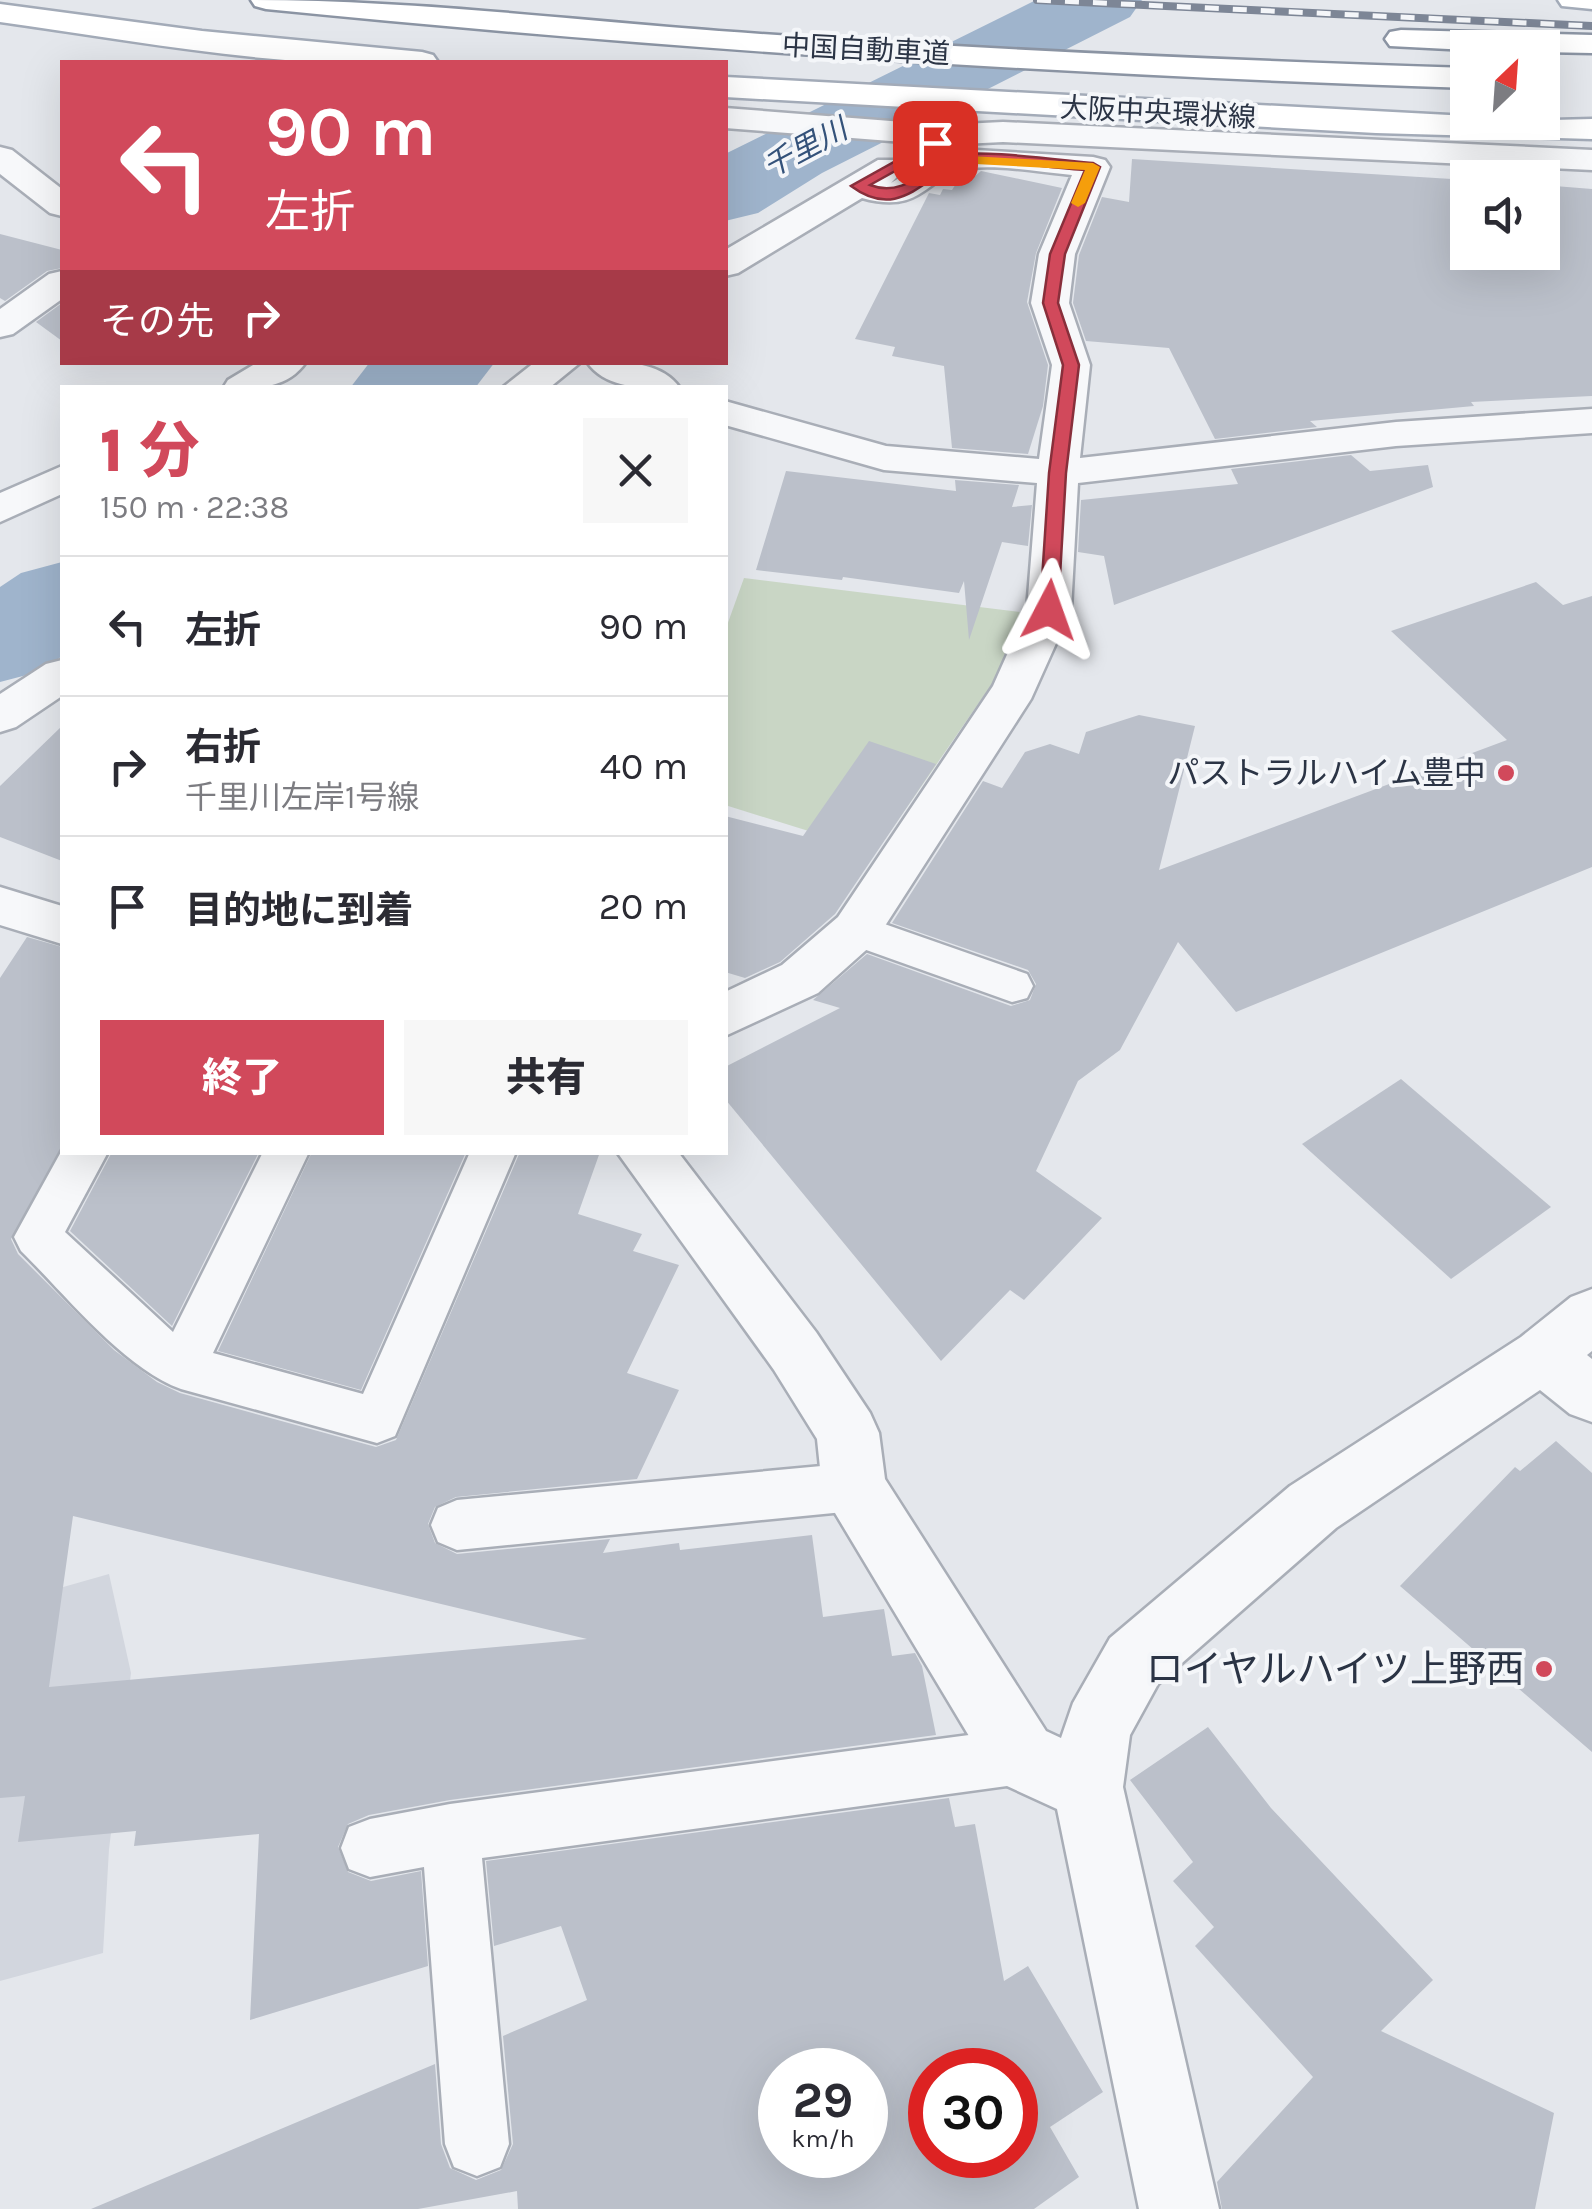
<!DOCTYPE html>
<html lang="ja">
<head>
<meta charset="utf-8">
<style>
  :root { --surface:#fff; --page:#f7f7f7; --text:#2b2b33; --muted:#7c7c81; --line:#e1e1e2; --accent:#d1495b }
  body { margin:0; font-family:Karla,"Noto Sans JP",sans-serif; background:var(--page); color:var(--text); height:100vh; display:flex; flex-direction:column; font-size:38px; white-space:nowrap }
  * { box-sizing:border-box; margin:0 }
  p { font-size:32px; color:var(--muted) }
  .icon { flex:none; width:55px; height:55px; fill:none; stroke:currentColor; stroke-width:2; stroke-linecap:round; stroke-linejoin:round }
  .map { position:relative; flex:1; overflow:hidden }
  .details { position:absolute; left:60px; top:385px; width:668px; height:770px; display:flex; flex-direction:column; background:var(--surface); border-radius:0px; box-shadow:0 10px 40px #0002 }
  .details>* { flex:none }
  .hud { position:absolute; left:60px; top:60px; width:668px; height:305px; border-radius:0px; box-shadow:0 10px 40px #0002; background:#d1495b; color:#fff; overflow:hidden }
  .needle { width:65px; rotate:25deg }
  .buttons { position:absolute; left:1450px; top:30px; display:grid; gap:20px }
  .buttons a { display:grid; place-items:center; width:110px; height:110px; border-radius:0px; background:var(--surface); box-shadow:0 10px 40px #0002; font-size:50px }
  .speed { position:absolute; left:758px; top:2048px; display:flex; gap:20px; font-size:50px; font-weight:700; text-align:center }
  .speed>* { display:grid; place-content:center; width:130px; height:130px; border-radius:50%; background:var(--surface); box-shadow:0 10px 40px #0002; line-height:1 }
  .speed small { font-size:25px; font-weight:400 }
  .speed .limit { border:15px solid #d22; background:#fff; color:#111 }
  .pin { position:absolute; display:grid; place-items:center; width:85px; height:85px; color:#fff; margin:-42px; border-radius:20px; box-shadow:0 5px 15px #0006 }
  .me { position:absolute; width:110px; margin:-55px; rotate:4deg; stroke-linejoin:round; filter:drop-shadow(0 0 8px #0008) }
  .turn { display:flex; align-items:center; gap:35px; height:210px; padding:0 40px; font-size:45px }
  .turn .icon { width:130px; height:130px; stroke-width:2.5 }
  .turn b { display:block; font-size:70px; line-height:85px }
  .then { display:flex; align-items:center; height:95px; padding:0 40px; background:#0003; gap:20px; font-size:38px }
  .round { display:grid; place-items:center; flex:none; width:105px; height:105px; border-radius:0px; background:var(--page) }
  .headline { display:flex; align-items:center; justify-content:space-between; height:170px; padding:0 40px }
  h1 { font-size:60px; font-weight:800; line-height:75px; color:var(--accent) }
  .action { display:flex; gap:20px; margin-top:auto; padding:20px 40px }
  .action a { flex:1; height:115px; border-radius:0px; background:var(--accent); color:#fff; font-size:40px; font-weight:800; line-height:115px; text-align:center }
  .action a+a { background:var(--page); color:var(--text) }
  ul { padding:0; list-style:none }
  li { display:flex; align-items:center; gap:30px; height:140px; padding:0 40px; border-top:2px solid var(--line) }
  li div { flex:1 }
  li b { display:block; font-size:38px }
  li em { font-style:normal }
  .map>svg:first-child { display:block }
</style>
</head>
<body>
<div class="map">
<svg width="1592" height="2209" viewBox="0 0 1592 2209">
  <rect width="100%" height="100%" fill="#e4e7ec"/>
  <!-- built -->
  <path fill="#d2d6de" d="M109 1574 131 1673 109 1849 103 1953 0 1981V1605Z"/>
  <!-- green -->
  <path fill="#c9d6c5" d="M744 578 1020 612 996 678 876 852 725 805V631Z"/>
  <g fill="none" stroke-linecap="round" stroke-linejoin="round">
    <!-- river -->
    <g fill="#9fb4cc" fill-rule="evenodd">
      <path d="M1036 0H1142L1130 17 822 173 758 213 725 221V154Z"/>
      <path d="M370 362H495L475 388H350Z"/>
      <path d="M62 562V656L42 671 0 682V587L21 573Z"/>
    </g>
  </g>
  <!-- building -->
  <g fill="#bbc0ca" fill-rule="evenodd">
    <path d="M1132 159 1468 180V252H1542V185L1592 189V396L1471 402 1474 406 1310 421 1317 427 1215 439 1169 348 1086 341 1073 303 1079 255 1102 197 1129 202Z"/>
    <path d="M981 171 1062 188 1036 253 1027 302 1048 365 1043 406 1028 454 952 448 944 366 892 356 895 347 855 339 929 193 940 195 943 189 952 190 961 176 973 178Z"/>
    <path d="M0 234 62 250V268L47 271 5 301 0 298Z"/>
    <path d="M62 303V341L36 322Z"/>
    <path d="M1351 455 1370 471 1428 465 1433 487 1114 605 1104 556 1078 552 1081 500 1238 484 1231 469Z"/>
    <path d="M786 471 956 491 955 480 1019 485 1012 507 1032 505 1028 546 1002 542 969 640 964 581 959 593 843 577 842 580 756 570Z"/>
    <path d="M1536 582 1563 605 1592 596V867L1236 1012 1178 942 1120 1050 1078 1081 1036 1171 1102 1218 1024 1300 1010 1290 941 1361 725 1099V1067L840 1008 813 1000 867 954 1011 1006 1030 1000 1036 984 1028 970 892 923 983 781 1002 788 1025 752 1050 744 1079 754 1086 732 1139 715 1195 726 1159 870 1507 740 1391 631Z"/>
    <path d="M62 726V861L0 837V786Z"/>
    <path d="M869 741 936 764 835 914 780 962 745 978 725 972V816L803 836Z"/>
    <path d="M27 937 62 947V1146L11 1239 18 1254 114 1350 157 1382 180 1393 376 1447 396 1440 520 1152H600L578 1214 642 1234 633 1251 679 1265 627 1373 679 1390 637 1479 456 1497 435 1507 428 1524 435 1543 457 1554 610 1539 603 1553 679 1543 680 1550 812 1535 823 1617 884 1609 892 1656 915 1653 922 1666 936 1735 450 1800 369 1815 348 1824 338 1847 348 1872 371 1881 421 1871 428 1966 250 2020 259 1834 134 1846 136 1831 18 1842 25 1796 0 1798V978ZM73 1516 587 1639 49 1687Z"/>
    <path d="M1401 1079 1551 1207 1451 1279 1302 1144Z"/>
    <path d="M112 1152H259L172 1326 70 1231Z"/>
    <path d="M312 1152H466L361 1390 218 1351Z"/>
    <path d="M1556 1441 1592 1473V1752L1400 1586 1515 1467 1520 1471Z"/>
    <path d="M1208 1727 1271 1808 1433 1980 1381 2031 1554 2113 1535 2209H1222L1217 2182 1313 2077 1195 1946 1214 1927 1173 1881 1193 1862 1130 1780Z"/>
    <path d="M949 1798 955 1827 975 1824 1004 1981 1028 1966 1103 2092 1050 2127 1079 2177 1034 2209H518L517 2191 418 2209H91L435 2064 441 2144 450 2168 476 2180 501 2170 513 2144 503 2036 587 2000 561 1926 494 1946 486 1861ZM780 2070H865V2155H780ZM930 2070H1015V2155H930Z"/>
  </g>
  <g fill="none" stroke-linecap="round" stroke-linejoin="round">
    <!-- lane casing -->
    <g stroke="#a9aeb7" stroke-width="5">
      <g id="lane">
        <path d="M856 914 1027 974 1033 986 1027 998 1012 1002 841 941 835 930 841 919Z"/>
        <path d="M62 1150 108 1152 65 1232 173 1332 263 1152H309L213 1353 363 1394 470 1152H516L395 1436 377 1443 181 1389C123 1368 66 1295 21 1251L14 1237Z"/>
        <path d="M854 1463 872 1470 880 1487 872 1504 854 1511 457 1550 438 1542 431 1525 438 1508 457 1500Z"/>
        <path d="M1021 1728 1041 1736 1049 1756 1041 1776 1021 1784 482 1858 509 2144 500 2167 477 2176 454 2167 445 2144 424 1867 370 1877 349 1869 341 1848 349 1827 370 1819 450 1804Z"/>
      </g>
    </g>
    <!-- street casing -->
    <g stroke="#a9aeb7" stroke-width="5">
      <g id="street">
        <path d="M725 108 942 125 1003 122 1592 150V170L1003 142 942 145 725 128Z"/>
        <path d="M0 147 12 150 62 189V216L50 213 0 174Z"/>
        <path d="M959 149 1093 157 1105 160 1110 167 1075 254 1069 303 1090 365 1080 458 1396 422 1592 409V433L1396 446 1078 483 1071 610 1031 699 874 943 818 993 725 1036V992L782 965 838 917 993 686 1027 610 1037 483 884 470 725 425V401L886 446 1039 459 1052 365 1031 303 1039 254 1072 175C1040 172 1003 165 970 168 927 172 926 216 862 198L738 273 725 276V250L878 160H902L907 167 891 183 932 158Z"/>
        <path d="M62 271V299L13 334 0 337V309L49 274Z"/>
        <path d="M258 362H306C286 391 253 388 223 388L228 380Z"/>
        <path d="M535 362H581L549 388H502Z"/>
        <path d="M587 362C618 362 660 359 680 388 649 388 607 391 587 362Z"/>
        <path d="M62 466V494L0 522V493Z"/>
        <path d="M62 660V696L16 727 0 732V694L46 664Z"/>
        <path d="M0 887 62 906V944L0 925Z"/>
        <path d="M617 1152H678L816 1332 870 1413 879 1433 885 1479 1046 1731 1061 1738 1073 1703 1110 1638 1290 1486 1521 1337 1571 1297 1592 1289V1351L1587 1355 1592 1359V1422L1570 1414 1540 1390 1336 1528 1158 1684 1130 1735 1123 1787 1219 2209H1139L1057 1809 996 1781 832 1508 822 1487 817 1439 774 1370Z"/>
      </g>
    </g>
    <!-- primary casing -->
    <g stroke="#a3abb8" stroke-width="5">
      <g id="primary">
        <path d="M1558 0H1592V9L1562 6Z"/>
        <path d="M0 4 202 31 422 52 433 55 438 62C293 72 144 42 0 22Z"/>
        <path d="M725 77 1468 116V122L1592 119V139L1376 133 725 97Z"/>
      </g>
    </g>
    <!-- highway casing -->
    <g stroke="#8b94a3" stroke-width="5">
      <g id="highway">
        <path d="M251 0C407 0 563 19 719 31 968 49 1218 60 1468 68V88C1066 75 666 49 266 9L255 6Z"/>
        <path d="M1401 30 1592 35V53L1542 52V48L1468 50 1390 46 1385 39 1390 32Z"/>
      </g>
    </g>
    <!-- lane -->
    <use href="#lane" fill="#f7f8fa" fill-rule="evenodd"/>
    <!-- street -->
    <use href="#street" fill="#f7f8fa" fill-rule="evenodd"/>
    <!-- primary -->
    <use href="#primary" fill="#fff" fill-rule="evenodd"/>
    <!-- highway -->
    <use href="#highway" fill="#fff" fill-rule="evenodd"/>
    <!-- rail casing -->
    <g stroke="#7d8696" stroke-width="8">
      <path id="rail" d="M1037 0 1592 26"/>
    </g>
    <!-- rail -->
    <use href="#rail" stroke="#f4f6f9" stroke-width="5" stroke-dasharray="14" stroke-linecap="butt"/>
  </g>
  <!-- route -->
  <path fill="#d1495b" stroke="#882f3b" stroke-width="2.5" d="M935 139 940 140V146L870 185C903 198 925 169 954 156 972 148 1067 161 1093 163L1100 167 1065 254 1058 303 1079 365 1066 473 1058 610 1049 616 1040 610 1049 473 1063 365 1043 303 1050 254 1085 170C1049 168 1000 159 966 163 928 168 903 225 851 186Z"/>
  <!-- slow -->
  <path fill="#f59e0b" d="M970 156 1093 163 1100 167 1085 203 1078 207 1071 203 1085 170 975 164 970 162Z"/>
  <!-- markers -->
  <g fill="#d1495b" stroke="#f4f6f9" stroke-width="4">
    <circle cx="1506" cy="773" r="10"/>
    <circle cx="1544" cy="1669" r="10"/>
  </g>
  <g text-anchor="middle" stroke-width="8" stroke-linejoin="round" paint-order="stroke">
    <!-- far-street labels -->
    <g font-size="28" fill="#2b3445" stroke="#f4f6f9">
      <text transform="translate(866 49) rotate(3)" y="10">中国自動車道</text>
      <text transform="translate(1158 112) rotate(3)" y="10">大阪中央環状線</text>
    </g>
    <!-- far-water labels -->
    <g font-size="30" font-style="italic" fill="#34527a" stroke="#f4f6f9">
      <text transform="translate(805 148) rotate(-28)" y="10">千里川</text>
    </g>
    <!-- poi labels -->
    <g font-size="32" fill="#2b3445" stroke="#f4f6f9" text-anchor="end">
      <text x="1486" y="784">パストラルハイム豊中</text>
    </g>
    <!-- near-poi labels -->
    <g font-size="38" fill="#2b3445" stroke="#f4f6f9" text-anchor="end">
      <text x="1524" y="1682">ロイヤルハイツ上野西</text>
    </g>
  </g>
</svg>
<div class="buttons">
<a><svg class="needle" viewBox="-14 -14 28 28"><path d="M0-13l5 13h-10z" fill="#e53935"/><path d="M0 13l5-13h-10z" fill="#7c7c81"/></svg></a>
<a><svg class="icon" aria-label="sound" viewBox="0 0 24 24"><path d="M4 9h4l5-4v14l-5-4H4zM17 9q2 3 0 6"/></svg></a>
</div>
<div class="speed"><div>29<small>km/h</small></div><div class="limit">30</div></div>
<div class="pin" style="left:935px;top:143px;background:#d93025"><svg class="icon" aria-label="arrive" viewBox="0 0 24 24"><path d="M6 21V4h12l-3 4 3 4H6"/></svg></div>
<svg class="me" style="left:1049px;top:610px" viewBox="-20 -20 40 40"><path d="M0-17L14 15 0 8-14 15z" fill="#d1495b" stroke="#fff" stroke-width="4"/></svg>
<div class="hud">
<div class="turn"><svg class="icon" aria-label="left" viewBox="0 0 24 24"><path d="M17 20v-9H6M10 6l-5 5 5 5"/></svg><div><b>90 m</b>左折</div></div>
<div class="then">その先<svg class="icon" aria-label="right" viewBox="0 0 24 24"><path d="M7 20v-9h11M14 6l5 5-5 5"/></svg></div>
</div>
<section class="details">
<div class="headline"><div><h1>1 分</h1><p>150 m · 22:38</p></div><a class="round"><svg class="icon" aria-label="close" viewBox="0 0 24 24"><path d="M6 6l12 12M18 6L6 18"/></svg></a></div>
<ul>
<li><svg class="icon" aria-label="left" viewBox="0 0 24 24"><path d="M17 20v-9H6M10 6l-5 5 5 5"/></svg><div><b>左折</b></div><em>90 m</em></li>
<li><svg class="icon" aria-label="right" viewBox="0 0 24 24"><path d="M7 20v-9h11M14 6l5 5-5 5"/></svg><div><b>右折</b><p>千里川左岸1号線</p></div><em>40 m</em></li>
<li><svg class="icon" aria-label="arrive" viewBox="0 0 24 24"><path d="M6 21V4h12l-3 4 3 4H6"/></svg><div><b>目的地に到着</b></div><em>20 m</em></li>
</ul>
<div class="action"><a>終了</a><a>共有</a></div>
</section>
</div>
</body>
</html>
